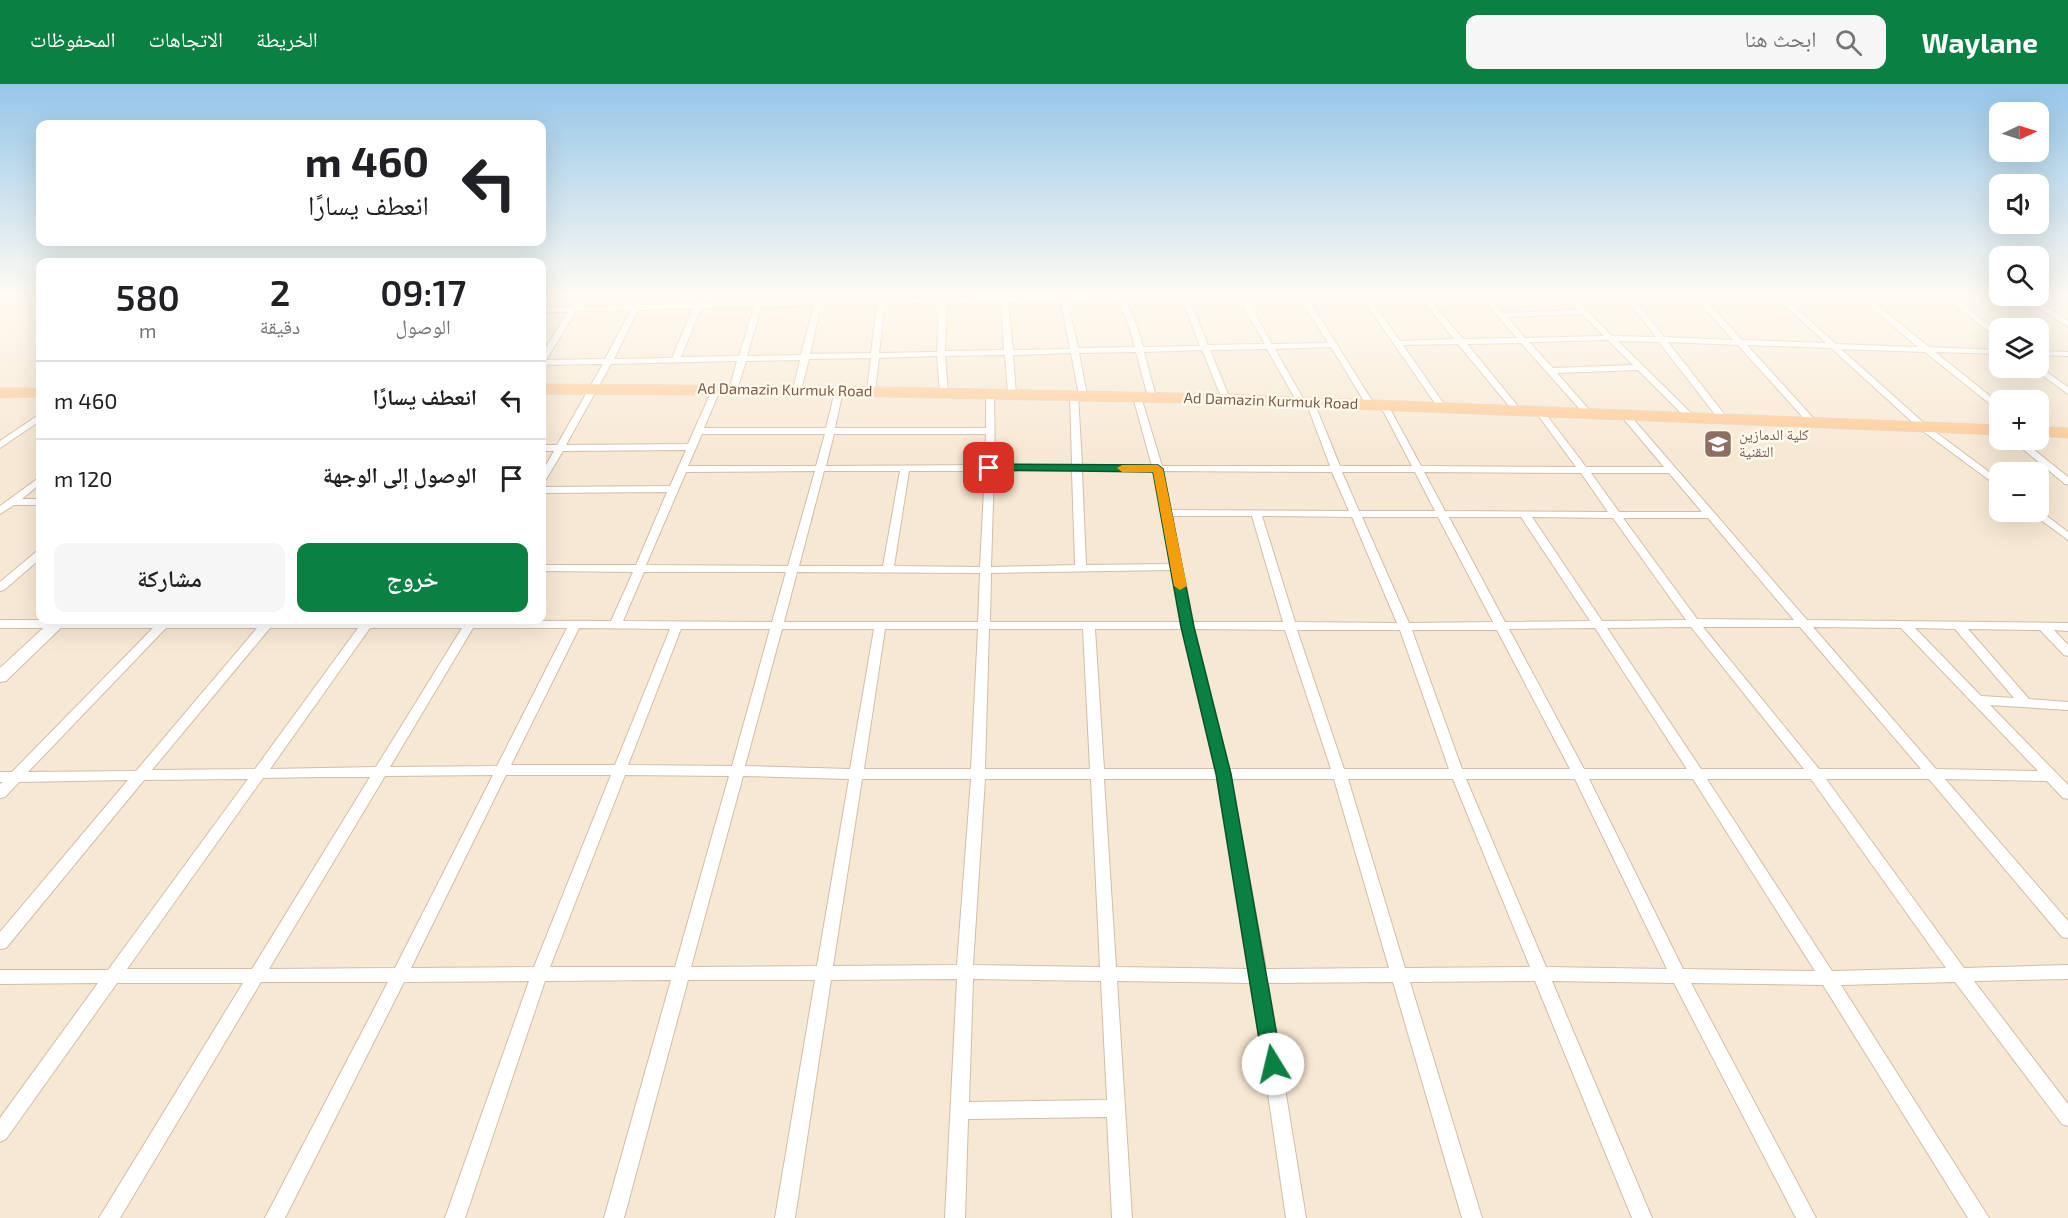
<!DOCTYPE html>
<html lang="ar">
<head>
<meta charset="utf-8">
<style>
  :root { --surface:#fff; --page:#f6f6f6; --text:#202124; --muted:#757577; --line:#e0e0e0; --accent:#0b8043 }
  body { margin:0; font-family:"Exo 2","Noto Naskh Arabic",sans-serif; background:var(--page); color:var(--text); direction:rtl; height:100vh; display:flex; flex-direction:column; font-size:22px; white-space:nowrap }
  * { box-sizing:border-box; margin:0 }
  p { font-size:20px; color:var(--muted) }
  .icon { flex:none; width:33px; height:33px; fill:none; stroke:currentColor; stroke-width:2; stroke-linecap:round; stroke-linejoin:round }
  .map { position:relative; flex:1; overflow:hidden; direction:ltr }
  .panel { position:absolute; left:36px; top:174px; width:510px; height:366px; display:flex; flex-direction:column; background:var(--surface); border-radius:12px; box-shadow:0 6px 24px #0002; direction:rtl }
  .panel>* { flex:none }
  .hud { position:absolute; left:36px; top:36px; width:510px; height:126px; border-radius:12px; box-shadow:0 6px 24px #0002; direction:rtl; background:#fff; color:var(--text); overflow:hidden }
  .needle { width:39px; rotate:86deg }
  .tools { position:absolute; left:1989px; top:18px; display:grid; gap:12px }
  .tools a { display:grid; place-items:center; width:60px; height:60px; border-radius:12px; background:var(--surface); box-shadow:0 6px 24px #0002; font-size:30px }
  .pin { position:absolute; display:grid; place-items:center; width:51px; height:51px; color:#fff; margin:-26px; border-radius:12px; box-shadow:0 3px 9px #0006 }
  .me { position:absolute; width:66px; margin:-33px; rotate:351deg; stroke-linejoin:round; filter:drop-shadow(0 0 4px #0008) }
  .turn { display:flex; align-items:center; gap:21px; height:126px; padding:0 18px; font-size:27px }
  .turn .icon { width:78px; height:78px; stroke-width:2.5 }
  .turn b { display:block; font-size:42px; line-height:51px }
  .eta { display:flex; justify-content:space-evenly; align-items:center; height:102px; text-align:center }
  .eta b { font-size:36px; font-weight:600; line-height:42px }
  .button { display:flex; gap:12px; margin-top:auto; padding:12px 18px }
  .button a { flex:1; height:69px; border-radius:12px; background:var(--accent); color:#fff; font-size:24px; font-weight:600; line-height:69px; text-align:center }
  .button a+a { background:var(--page); color:var(--text) }
  ul { padding:0; list-style:none }
  li { display:flex; align-items:center; gap:18px; height:78px; padding:0 18px; border-top:2px solid var(--line) }
  li div { flex:1 }
  li b { display:block; font-size:22px }
  li em { font-style:normal }
  header { display:flex; align-items:center; gap:36px; box-sizing:border-box; height:84px; padding:0 30px; background:var(--accent); color:#fff }
  header strong { font-size:28px }
  nav { display:flex; gap:33px; margin-inline-start:auto; font-size:21px }
  .search { width:420px; height:54px; background:var(--page); display:flex; align-items:center; gap:15px; box-sizing:border-box; padding:0 21px; border-radius:12px; color:var(--muted); font-size:22px }
  .map>svg:first-child { display:block }
</style>
</head>
<body>
<header>
<strong>Waylane</strong>
<div class="search"><svg class="icon" aria-label="search" viewBox="0 0 24 24"><circle cx="10" cy="10" r="6"/><path d="M15 15l6 6"/></svg>ابحث هنا</div>
<nav><a>الخريطة</a><a>الاتجاهات</a><a>المحفوظات</a></nav>
</header>
<div class="map">
<svg width="2068" height="1134" viewBox="0 0 2068 1134">
  <rect width="100%" height="100%" fill="#fef6e5"/>
  <!-- residential -->
  <path fill="#f7e8d3" fill-rule="evenodd" d="M0 211H40V536H542V211H2068V1134H0ZM2000 244H2038V284H2000ZM2000 316H2038V356H2000ZM2000 388H2038V428H2000Z"/>
  <g fill="none" stroke-linecap="round" stroke-linejoin="round">
    <!-- minor casing -->
    <g stroke="#d1bdaa" stroke-width="2">
      <g id="minor">
        <path d="M578 211H586L579 223 633 221 638 211H646L641 221 695 220 699 211H707L703 220 755 218 757 211H765L763 218 815 217 816 211H824L822 217 878 215V211H886L885 215 939 214V211H947V214L1000 213V211H1008V213H1060L1059 211H1067V213L1232 211 1228 213 1189 215 1208 261 1265 260 1237 211H1245L1272 260 1328 259 1298 211H1306L1374 320 1373 322H1367L1331 263 1275 265 1305 318 1301 321 1297 318 1267 265 1210 266 1230 315 1226 318 1222 315 1202 266 1144 268 1156 313 1152 316 1148 313 1136 268 1079 269 1087 311 1083 314 1079 311 1071 269 1013 271 1016 310 1012 313 1008 310 1005 271 945 272 948 309 944 312 940 309 937 272 879 274 875 307 871 310 867 307 871 274 809 275 801 306 797 309 793 306 800 276 746 277 737 306 733 309 729 306 737 277 611 280 566 361 688 360 712 306 716 303 720 306 704 344H826L835 307 839 304 843 307 835 344H986V309L990 306 994 309 995 381H1072L1070 311 1074 308 1078 311 1082 381 1152 382 1133 313 1137 310 1141 313 1162 382H1330L1306 318 1310 315 1314 318 1340 382H1412L1380 321 1384 318 1388 321 1421 382 1576 383 1535 327 1539 324 1542 325 1586 383H1664L1622 333 1621 331 1625 328 1628 329 1807 536 2068 539V547L2054 546 2068 561V572L2064 571 2040 546 1968 545 2029 615 2068 618V626L1990 621 2068 701V715L2063 714 2047 697 1945 695 2068 837V854L2062 853 1929 695H1826L1964 884 2068 881V895L1974 897 2068 1020V1042L2062 1040 1955 898 1841 901 1989 1134H1968L1823 901 1691 899 1816 1134H1796L1674 899 1552 897 1652 1134H1632L1535 897 1410 898 1482 1134H1462L1393 898 1268 899 1306 1134H1286L1252 899 1117 897 1132 1134H1112L1107 1033 968 1035 965 1134H945L957 895 831 896 795 1134H775L815 896H688L624 1134H604L671 896 545 897 465 1134H445L529 897 404 898 285 1134H265L388 898H261L120 1134H99L243 899H117L6 1055 0 1058V1034L98 899 0 900V886H108L248 695 144 696 6 864 0 865V848L128 696 19 698 5 713 0 714V700L3 698H0V688H12L153 544H0V536L611 537 633 488 542 487V481H636L667 408 542 409V403L670 402 686 366 563 367 545 397 542 398V388L554 367H542V361H557L603 280 542 281V270L568 228H542V224L571 223ZM1182 215 1200 262 1143 263 1137 242 1126 217ZM1119 217 1129 242 1135 263 1078 264 1068 218ZM939 218 937 268 879 269 885 220ZM947 218H1001L1004 266 945 267ZM1008 218H1061L1070 265 1013 266ZM877 220 871 269 810 270 821 221ZM814 221 801 271 747 272 761 223ZM754 223 739 272 681 273 701 224ZM693 224 672 274 614 275 638 226ZM631 226 605 275 546 276 576 227ZM702 350H825L816 382H688ZM834 350H986L985 381 826 382ZM815 387 788 482 646 481 686 388ZM824 387H900L883 482H799ZM909 387H985L980 483 894 482ZM994 387H1072L1075 481 991 483ZM1082 387H1154L1171 480 1086 481ZM1163 387 1332 388 1349 427 1171 426ZM1342 388H1415L1435 427H1359ZM1424 388 1581 389 1608 428 1445 427ZM1591 389H1669L1702 428H1619ZM1172 432H1252L1283 538H1193ZM1262 432 1352 433 1397 539 1295 538ZM1362 433H1438L1493 538 1409 539ZM1449 433H1521L1590 537 1505 538ZM1532 433 1613 434 1686 536 1602 537ZM1623 434H1708L1794 536 1697 535ZM1172 486 1181 538H990L991 489ZM644 488H786L772 538 623 537ZM797 488 980 489 978 538H784ZM1691 543 1804 685H1701L1607 544ZM1703 543H1800L1921 685H1819ZM1813 543 1901 544 2038 687 1936 685ZM166 544H257L136 687 28 688ZM270 544H358L255 685 152 686ZM370 544H462L376 683 270 685ZM473 544H567L497 682 390 683ZM579 544 670 545 615 681H511ZM1595 544 1687 685H1584L1509 545ZM1915 544 1955 545 2014 614 1981 612ZM681 545H770L732 682 628 681ZM782 545H874L850 685 745 682ZM885 545H978L971 685H864ZM989 545H1083L1090 685H985ZM1095 545H1183L1215 685H1104ZM1194 545 1285 546 1331 685H1229ZM1297 546H1400L1449 685H1344ZM1412 546H1497L1570 685H1462ZM493 691 395 884 269 885 385 692ZM506 691H611L534 883 411 884ZM625 691 729 692 675 883H550ZM743 692 849 695 817 882 691 883ZM321 693H370L252 885H127L263 694ZM862 695H971L957 881 833 882ZM985 695H1091L1100 883 973 881ZM1104 695H1217L1250 885 1116 883ZM1231 695H1334L1389 884 1266 885ZM1348 695H1453L1530 883 1405 884ZM1466 695H1575L1667 885 1546 883ZM1589 695H1693L1815 887 1683 885ZM1707 695H1811L1946 884 1832 887ZM973 895 1101 897 1107 1016 969 1018Z"/>
        <path d="M1360 211H1368L1400 257 1454 255 1418 211H1426L1463 255 1517 254 1479 211H1487L1503 229 1578 226 1563 211H1571L1612 252 1656 253 1623 211H1631L1664 253 1733 256 1693 211H1701L1742 256 1826 259 1773 211H1781L1836 260 1918 263 1856 211H1864L1929 263 2000 266V270L1935 268 2000 320V328L1925 268 1841 265 1926 341 2000 396V404L1920 345 1831 264 1747 261 1815 336V340H1809L1738 261 1668 258 1728 335 1723 338 1720 337 1659 258 1618 257 1694 332V336H1688L1638 286 1557 289 1592 329 1591 331H1585L1521 259 1467 260 1521 326 1520 328H1514L1458 260 1403 261 1446 323 1442 326 1439 325ZM1582 230 1604 252 1525 254 1507 233ZM1608 256 1633 281 1553 284 1529 258Z"/>
        <path d="M1942 211H1951L2000 250V256Z"/>
        <path d="M1955 211 2068 212V216L2036 215 2068 237V243L2026 215 1959 213Z"/>
        <path d="M2038 267 2068 268V272L2038 271Z"/>
        <path d="M2038 282 2068 303V310L2035 286 2034 284H2038Z"/>
        <path d="M40 330V337L0 364V357Z"/>
        <path d="M2012 356H2022L2068 393V401L2065 400Z"/>
        <path d="M40 393V400L22 415H40V421H14L0 430V422Z"/>
        <path d="M2039 426 2068 448V456L2030 428H2038Z"/>
        <path d="M40 467V475L4 506 0 507V498L36 468Z"/>
      </g>
    </g>
    <!-- tertiary casing -->
    <g stroke="#d1bdaa" stroke-width="2">
      <path id="tertiary" d="M52 536H69L6 597 0 598V584Z"/>
    </g>
    <!-- trunk casing -->
    <g stroke="#dcd5cf" stroke-width="1">
      <g id="trunk">
        <path d="M542 300 839 302 1226 310 2000 341V351L1226 320 839 312 542 310Z"/>
        <path d="M0 304H40V313L0 314Z"/>
        <path d="M2038 342 2068 344V354L2038 352Z"/>
      </g>
    </g>
    <!-- minor -->
    <use href="#minor" fill="#fff" fill-rule="evenodd"/>
    <!-- tertiary -->
    <use href="#tertiary" fill="#fff" fill-rule="evenodd"/>
    <!-- trunk -->
    <use href="#trunk" fill="#fecb99" fill-rule="evenodd"/>
  </g>
  <!-- sky -->
  <linearGradient id="sky" x2="0" y2="1"><stop stop-color="#95c6e9"/><stop offset="0.57" stop-color="#fffbf3"/><stop offset="1" stop-color="#fffbf3" stop-opacity="0"/></linearGradient>
  <rect width="2068" height="370" fill="url(#sky)"/>
  <!-- route -->
  <path fill="#0b8043" stroke="#07532c" stroke-width="1.5" d="M989 380 1158 381 1163 385 1194 543 1231 690 1282 980 1280 986 1273 989 1266 986 1263 980 1216 690 1181 543 1153 388 985 386V381Z"/>
  <!-- slow -->
  <path fill="#f59e0b" d="M1158 381 1163 385 1187 502 1180 506 1174 502 1153 388H1122L1117 384 1122 381Z"/>
  <!-- icons -->
  <defs>
    <g id="university-square" transform="scale(1.5)"><rect x="-9" y="-9" width="18" height="18" rx="4" fill="#8d6e63" stroke="#fff9ed"/><path d="M0-5L7-2L0 1L-7-2ZM-4 1L0 2.5L4 1V4Q0 6-4 4Z" fill="#fff"/></g>
  </defs>
  <g fill-rule="evenodd">
    <use href="#university-square" x="1718" y="360"/>
  </g>
  <g text-anchor="middle" stroke-width="5" stroke-linejoin="round" paint-order="stroke">
    <!-- far-street labels -->
    <g font-size="15" fill="#7a5c47" stroke="#fff9ed">
      <text transform="translate(785 306) rotate(1)" y="5">Ad Damazin Kurmuk Road</text>
      <text transform="translate(1271 317) rotate(2)" y="5">Ad Damazin Kurmuk Road</text>
    </g>
    <!-- far-education labels -->
    <g font-size="15" fill="#785e54" stroke="#fff9ed" text-anchor="start">
      <text x="1739" y="356">كلية الدمازين<tspan x="1739" dy="17">التقنية</tspan></text>
    </g>
  </g>
</svg>
<div class="tools">
<a><svg class="needle" viewBox="-14 -14 28 28"><path d="M0-13l5 13h-10z" fill="#e53935"/><path d="M0 13l5-13h-10z" fill="#757577"/></svg></a>
<a><svg class="icon" aria-label="sound" viewBox="0 0 24 24"><path d="M4 9h4l5-4v14l-5-4H4zM17 9q2 3 0 6"/></svg></a>
<a><svg class="icon" aria-label="search" viewBox="0 0 24 24"><circle cx="10" cy="10" r="6"/><path d="M15 15l6 6"/></svg></a>
<a><svg class="icon" aria-label="layers" viewBox="0 0 24 24"><path d="M12 4l9 5-9 5-9-5zM3 14l9 5 9-5"/></svg></a>
<a>+</a>
<a>−</a>
</div>
<div class="pin" style="left:989px;top:384px;background:#d93025"><svg class="icon" aria-label="arrive" viewBox="0 0 24 24"><path d="M6 21V4h12l-3 4 3 4H6"/></svg></div>
<svg class="me" style="left:1273px;top:980px" viewBox="-20 -20 40 40"><circle r="19" fill="#fff"/><path d="M0-13L10 11 0 6-10 11z" fill="#0b8043"/></svg>
<div class="hud">
<div class="turn"><svg class="icon" aria-label="left" viewBox="0 0 24 24"><path d="M17 20v-9H6M10 6l-5 5 5 5"/></svg><div><b>460 m</b>انعطف يسارًا</div></div>
</div>
<section class="panel">
<div class="eta">
<div><b>09:17</b><p>الوصول</p></div>
<div><b>2</b><p>دقيقة</p></div>
<div><b>580</b><p>m</p></div>
</div>
<ul>
<li><svg class="icon" aria-label="left" viewBox="0 0 24 24"><path d="M17 20v-9H6M10 6l-5 5 5 5"/></svg><div><b>انعطف يسارًا</b></div><em>460 m</em></li>
<li><svg class="icon" aria-label="arrive" viewBox="0 0 24 24"><path d="M6 21V4h12l-3 4 3 4H6"/></svg><div><b>الوصول إلى الوجهة</b></div><em>120 m</em></li>
</ul>
<div class="button"><a>خروج</a><a>مشاركة</a></div>
</section>
</div>
</body>
</html>
